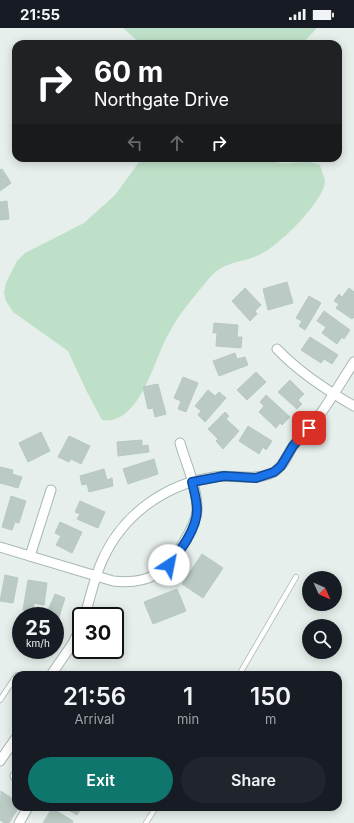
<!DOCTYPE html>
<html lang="en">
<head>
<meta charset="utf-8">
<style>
  :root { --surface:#171b24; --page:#20242c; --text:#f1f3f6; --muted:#9ea1a6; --accent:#0f766e }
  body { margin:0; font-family:Inter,sans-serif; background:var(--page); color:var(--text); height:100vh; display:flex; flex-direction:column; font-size:15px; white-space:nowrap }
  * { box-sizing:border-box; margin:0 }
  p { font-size:13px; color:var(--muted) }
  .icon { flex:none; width:22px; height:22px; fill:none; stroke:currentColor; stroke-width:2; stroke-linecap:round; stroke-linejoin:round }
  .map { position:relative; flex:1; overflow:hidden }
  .drawer { position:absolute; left:12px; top:643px; width:330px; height:140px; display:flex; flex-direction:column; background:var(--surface); border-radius:12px; box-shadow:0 2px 10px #0003 }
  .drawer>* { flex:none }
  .banner { position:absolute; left:12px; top:12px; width:330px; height:122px; border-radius:12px; box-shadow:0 2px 10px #0003; background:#202124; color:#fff; overflow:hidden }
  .needle { width:26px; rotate:135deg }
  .tools { position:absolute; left:302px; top:543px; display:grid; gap:8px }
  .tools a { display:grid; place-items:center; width:40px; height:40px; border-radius:50%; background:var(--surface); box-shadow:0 2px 10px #0003; font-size:20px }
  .speed { position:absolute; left:12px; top:579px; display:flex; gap:8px; font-size:20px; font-weight:700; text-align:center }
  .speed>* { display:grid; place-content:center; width:52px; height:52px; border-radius:50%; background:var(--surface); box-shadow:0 2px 10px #0003; line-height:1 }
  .speed small { font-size:10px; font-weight:400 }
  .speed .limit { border:2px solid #111; border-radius:6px; background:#fff; color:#111 }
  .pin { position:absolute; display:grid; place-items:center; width:34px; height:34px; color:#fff; margin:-17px; border-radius:8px; box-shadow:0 2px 6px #0006 }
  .me { position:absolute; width:44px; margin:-22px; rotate:34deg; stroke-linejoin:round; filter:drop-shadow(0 0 3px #0008) }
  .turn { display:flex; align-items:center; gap:14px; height:84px; padding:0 16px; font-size:18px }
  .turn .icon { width:52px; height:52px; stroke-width:2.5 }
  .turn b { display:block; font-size:28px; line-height:34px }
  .lanes { display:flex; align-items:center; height:38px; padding:0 16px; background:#0003; justify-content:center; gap:20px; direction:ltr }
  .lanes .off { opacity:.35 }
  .eta { display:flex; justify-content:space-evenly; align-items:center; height:68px; text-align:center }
  .eta b { font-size:24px; font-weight:600; line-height:28px }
  .action { display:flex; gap:8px; margin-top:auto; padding:8px 16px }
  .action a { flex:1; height:46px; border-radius:24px; background:var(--accent); color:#fff; font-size:16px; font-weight:600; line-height:46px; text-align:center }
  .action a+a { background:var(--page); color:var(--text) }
  .status { display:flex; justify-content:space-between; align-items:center; height:28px; padding:0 20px; background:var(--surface); direction:ltr }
  .status svg { height:11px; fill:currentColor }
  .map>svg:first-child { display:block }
</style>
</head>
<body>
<div class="status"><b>21:55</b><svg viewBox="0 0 49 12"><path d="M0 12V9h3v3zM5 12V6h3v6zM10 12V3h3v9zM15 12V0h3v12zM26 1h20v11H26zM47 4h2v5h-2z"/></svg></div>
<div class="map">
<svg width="354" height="795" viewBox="0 0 354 795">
  <rect width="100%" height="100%" fill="#e6efeb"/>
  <!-- green -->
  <g fill="#bfe0c8">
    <path d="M123 0H317L302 16H141Z"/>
    <path d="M142 130H267C287 142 300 129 320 137 321 142 325 149 325 154 323 174 278 219 259 227 239 236 222 233 207 253 193 270 178 287 168 307 154 331 140 398 102 392L86 362 68 323 13 284 6 273 4 265 6 255 17 233 25 225 84 195 115 167Z"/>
  </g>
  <!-- building -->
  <g fill="#bbcac4" stroke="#b8c9c2">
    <path d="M2 141 11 155 0 163V142Z"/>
    <path d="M7 173 9 191 0 192V174Z"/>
    <path d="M287 254 293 275 268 282 263 261Z"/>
    <path d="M245 260 261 277 255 283 257 286 250 293 232 273Z"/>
    <path d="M349 260 354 264V289L352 291 336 280 339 276 334 273 339 266 342 269Z"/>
    <path d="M309 268 321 275 305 302 299 298 302 293 296 290Z"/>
    <path d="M324 283 350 302 344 311 342 309 337 316 322 305 326 299 317 293Z"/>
    <path d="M214 295 238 297 237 309H242L241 320 216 318 217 305H213Z"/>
    <path d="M310 309 338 327 332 336 324 331 321 335 301 322Z"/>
    <path d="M235 325 237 331 245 329 248 337 219 348 213 333Z"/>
    <path d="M256 344 266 354 247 372 237 362Z"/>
    <path d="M183 349 198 355 186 384 178 381 181 373 174 370Z"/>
    <path d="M290 352 304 366 298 372 302 376 297 381 278 364Z"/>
    <path d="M158 356 166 386 155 389 153 380 148 381 143 359Z"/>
    <path d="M208 362 215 368 219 364 226 370 205 394 198 387 201 383 195 378Z"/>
    <path d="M266 367 290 389 282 397 280 395 276 400 259 384 264 378 260 374Z"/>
    <path d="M225 384 229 388 226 391 239 403 223 421 216 413 218 411 208 401Z"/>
    <path d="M248 398 272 413 266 422 263 419 259 426 239 413Z"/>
    <path d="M41 404 50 423 28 434 19 415Z"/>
    <path d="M69 408 90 418 81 436 71 431 69 434 58 429Z"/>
    <path d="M142 412V418L148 417 149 424 118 428 117 414Z"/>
    <path d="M154 431 158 446 128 456 123 441Z"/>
    <path d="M0 439 13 442 12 446 22 449 18 460 0 455Z"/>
    <path d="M104 441 107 452 112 450 113 458 89 464 87 456 82 457 80 448Z"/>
    <path d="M11 468 26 473 19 495 15 494 12 502 2 499Z"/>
    <path d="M80 473 105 484 98 500 77 491 80 486 75 484Z"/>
    <path d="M60 494 82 504 72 525 56 517 61 508 55 505Z"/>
    <path d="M202 526 223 540 203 570 182 556Z"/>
    <path d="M5 547 18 550 13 575 0 573Z"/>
    <path d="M28 552 47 555 44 577 34 575 33 584 23 582Z"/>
    <path d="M177 561 186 583 153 596 144 574Z"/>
    <path d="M55 566 65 570 58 592 55 591V588L46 587Z"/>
    <path d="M1 763 16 773V779H19L9 795H4L0 792Z"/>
    <path d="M63 779H82L77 787Z"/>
    <path d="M52 780 73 793 72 795H43Z"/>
  </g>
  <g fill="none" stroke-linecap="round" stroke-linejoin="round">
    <!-- lane casing -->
    <g stroke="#a8b8b2" stroke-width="6">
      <g id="lane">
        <path d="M18 647H32"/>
        <path d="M239 647 296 549"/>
        <path d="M0 672 16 648"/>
        <path d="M146 795 156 779"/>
      </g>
    </g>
    <!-- street casing -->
    <g stroke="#a8b8b2" stroke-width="11">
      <g id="street">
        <path d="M277 321C299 344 326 362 354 378"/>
        <path d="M0 519 113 553C149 557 166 545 184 514 189 504 196 495 197 483 198 461 186 436 180 415"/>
        <path d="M30 528 51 462"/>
        <path d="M85 588C90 569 94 551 102 533 122 487 165 456 214 449 234 446 255 454 274 444 284 438 287 427 293 418 301 406 312 396 321 385 333 368 343 351 354 334"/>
        <path d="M51 647 73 615 81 599"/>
        <path d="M0 733 16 710"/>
        <path d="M15 748 16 749"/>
        <path d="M19 795 28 779"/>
      </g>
    </g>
    <!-- lane -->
    <use href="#lane" stroke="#fff" stroke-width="4.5"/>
    <!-- street -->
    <use href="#street" stroke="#fff" stroke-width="9"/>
  </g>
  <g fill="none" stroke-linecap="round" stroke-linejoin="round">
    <!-- route casing -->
    <g stroke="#114b97" stroke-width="10">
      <path id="route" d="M169 537C180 523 197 501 197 482 197 472 194 463 192 454L224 448 256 450 274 444 281 438 293 418 309 400"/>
    </g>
    <!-- route -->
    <use href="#route" stroke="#1a73e8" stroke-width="7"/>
  </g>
</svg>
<div class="tools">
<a><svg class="needle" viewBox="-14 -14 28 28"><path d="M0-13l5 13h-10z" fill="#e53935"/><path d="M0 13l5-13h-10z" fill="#9ea1a6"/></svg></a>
<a><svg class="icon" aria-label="search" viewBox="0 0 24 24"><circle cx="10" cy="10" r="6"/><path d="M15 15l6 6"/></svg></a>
</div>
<div class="speed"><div>25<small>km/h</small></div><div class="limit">30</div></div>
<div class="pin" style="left:309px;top:400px;background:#d93025"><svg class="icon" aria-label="arrive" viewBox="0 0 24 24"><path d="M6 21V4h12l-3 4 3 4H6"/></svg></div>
<svg class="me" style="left:169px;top:537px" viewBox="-20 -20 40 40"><circle r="19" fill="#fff"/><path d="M0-13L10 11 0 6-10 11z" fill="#1a73e8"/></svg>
<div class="banner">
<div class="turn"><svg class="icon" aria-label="right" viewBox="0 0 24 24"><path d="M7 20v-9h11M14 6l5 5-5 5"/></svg><div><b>60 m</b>Northgate Drive</div></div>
<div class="lanes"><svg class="icon off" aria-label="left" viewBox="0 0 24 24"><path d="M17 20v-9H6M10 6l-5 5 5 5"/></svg><svg class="icon off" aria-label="ahead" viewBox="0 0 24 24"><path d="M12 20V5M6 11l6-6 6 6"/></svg><svg class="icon" aria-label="right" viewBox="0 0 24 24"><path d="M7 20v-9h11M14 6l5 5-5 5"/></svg></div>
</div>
<section class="drawer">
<div class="eta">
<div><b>21:56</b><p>Arrival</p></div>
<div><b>1</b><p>min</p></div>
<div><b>150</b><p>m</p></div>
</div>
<div class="action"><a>Exit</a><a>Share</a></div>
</section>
</div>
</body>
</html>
